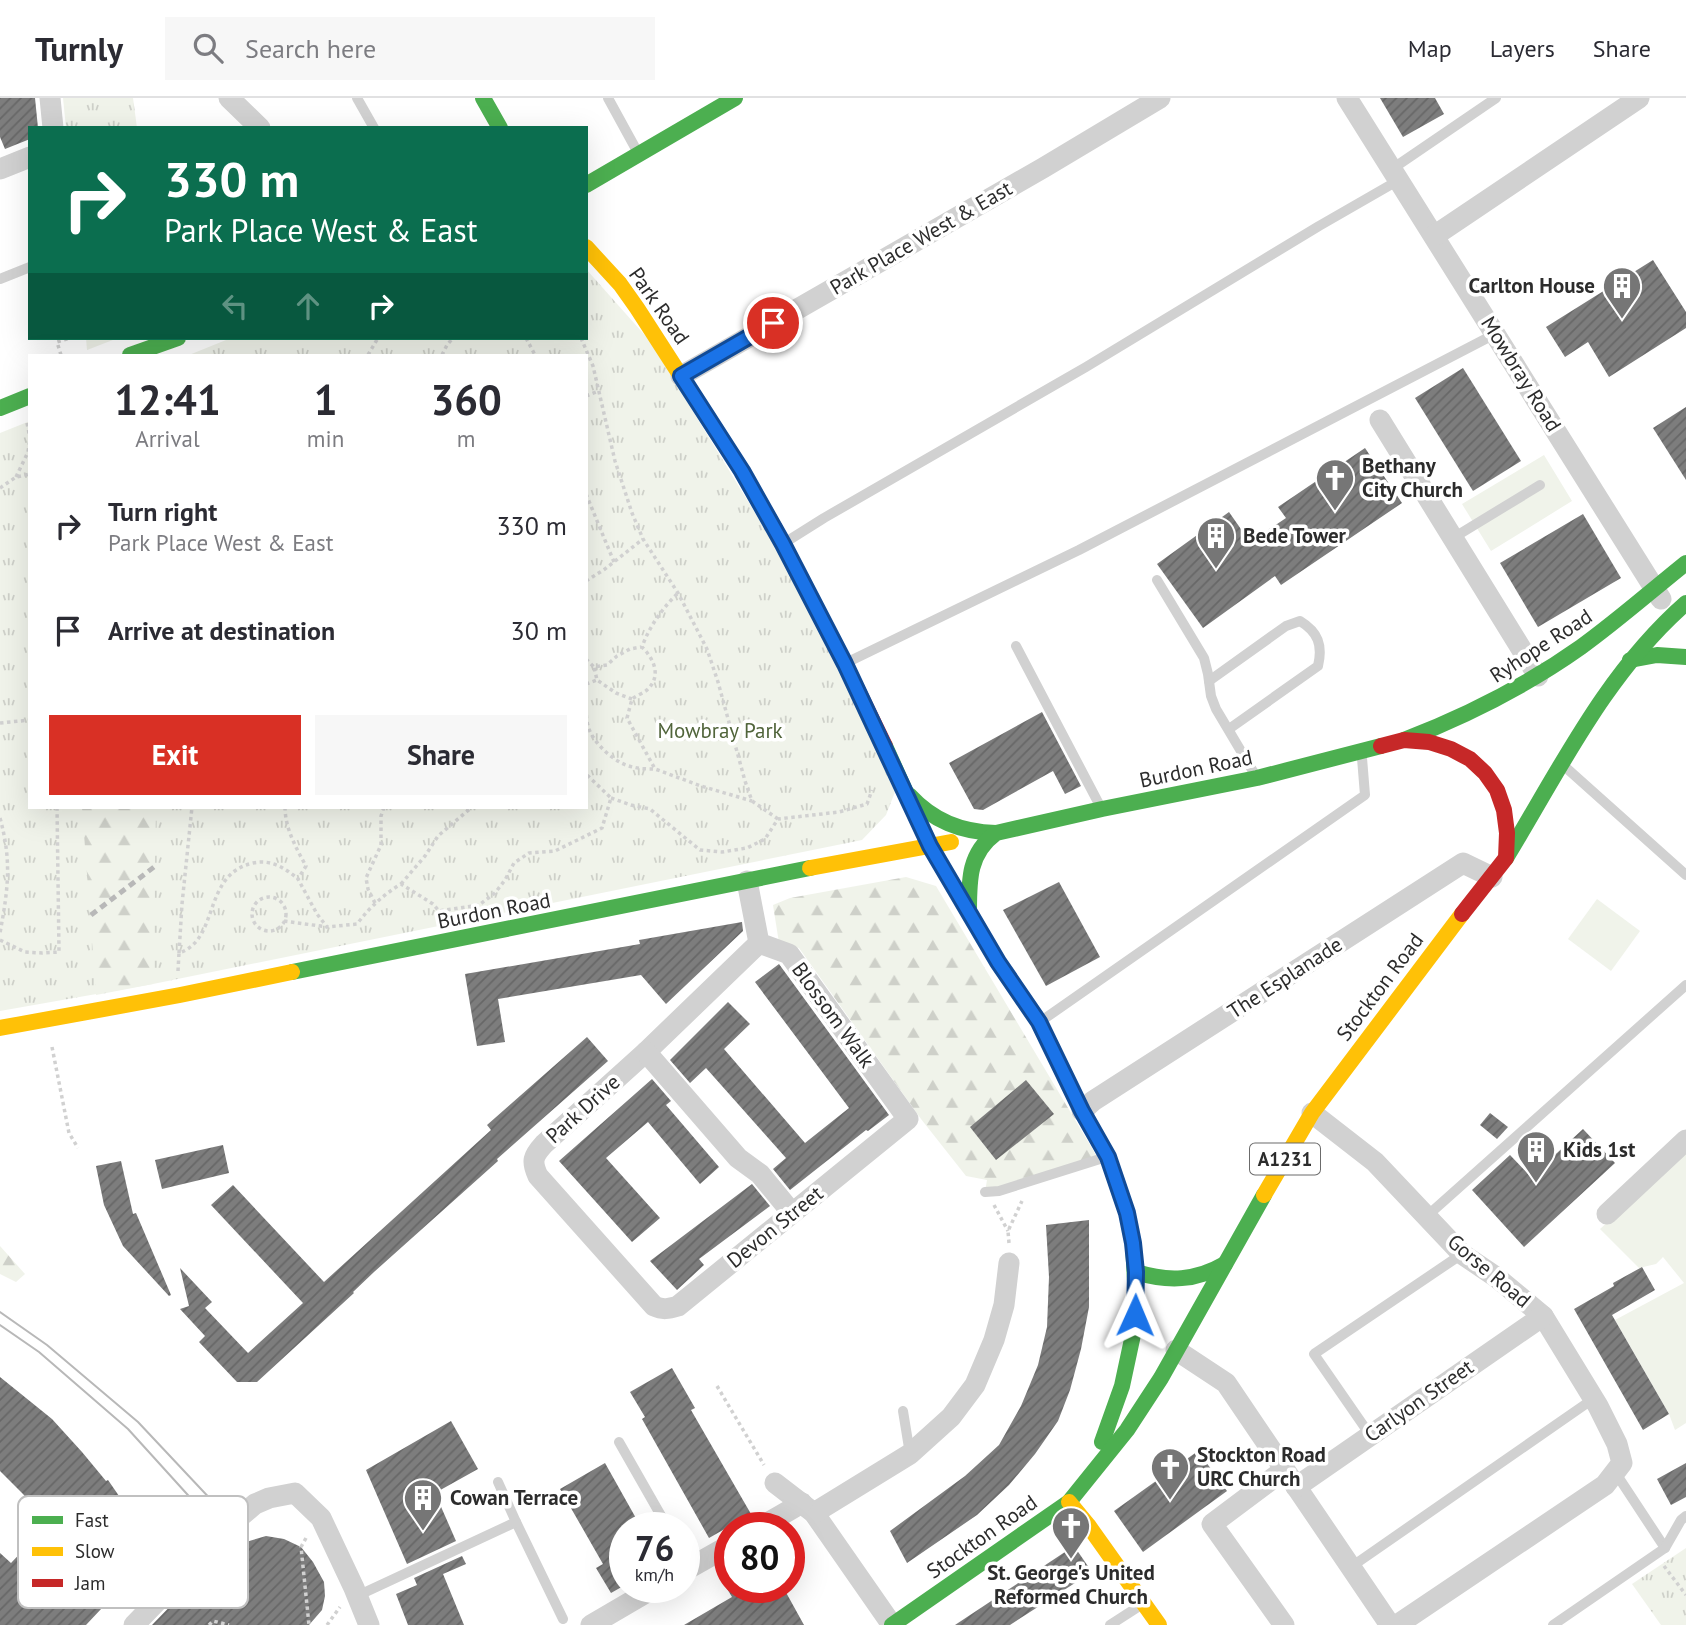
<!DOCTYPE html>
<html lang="en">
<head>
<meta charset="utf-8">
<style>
  :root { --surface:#fff; --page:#f7f7f7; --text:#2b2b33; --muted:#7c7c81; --line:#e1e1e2; --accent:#d93025 }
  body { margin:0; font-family:"PT Sans",sans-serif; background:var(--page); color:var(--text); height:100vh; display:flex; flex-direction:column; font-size:26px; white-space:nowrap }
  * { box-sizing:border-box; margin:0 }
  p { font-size:23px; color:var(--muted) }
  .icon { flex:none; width:38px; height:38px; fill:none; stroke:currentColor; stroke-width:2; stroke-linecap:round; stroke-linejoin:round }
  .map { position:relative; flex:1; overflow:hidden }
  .panel { position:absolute; left:28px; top:256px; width:560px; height:455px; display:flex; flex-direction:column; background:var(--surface); border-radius:0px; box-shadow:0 7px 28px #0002 }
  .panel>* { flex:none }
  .guide { position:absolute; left:28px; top:28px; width:560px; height:214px; border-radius:0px; box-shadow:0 7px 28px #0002; background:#0b6e4f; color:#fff; overflow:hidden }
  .speed { position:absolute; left:609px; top:1414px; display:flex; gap:14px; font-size:35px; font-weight:700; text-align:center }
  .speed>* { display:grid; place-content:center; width:91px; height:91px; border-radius:50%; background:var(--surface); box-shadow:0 7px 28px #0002; line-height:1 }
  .speed small { font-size:18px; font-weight:400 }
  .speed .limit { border:10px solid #d22; background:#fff; color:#111 }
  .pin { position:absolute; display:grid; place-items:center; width:60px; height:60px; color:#fff; margin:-30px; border:4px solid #fff; border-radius:50%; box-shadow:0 2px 7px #0007 }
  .me { position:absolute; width:77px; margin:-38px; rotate:1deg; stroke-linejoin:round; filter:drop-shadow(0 0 5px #0008) }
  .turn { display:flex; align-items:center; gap:24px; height:147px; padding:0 21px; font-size:32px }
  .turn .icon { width:91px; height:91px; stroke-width:2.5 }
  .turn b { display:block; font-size:49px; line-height:60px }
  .lanes { display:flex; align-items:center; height:66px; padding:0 21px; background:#0003; justify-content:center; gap:35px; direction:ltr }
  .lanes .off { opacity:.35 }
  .eta { display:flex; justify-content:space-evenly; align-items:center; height:119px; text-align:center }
  .eta b { font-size:42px; font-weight:600; line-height:49px }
  .button { display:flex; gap:14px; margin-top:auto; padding:14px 21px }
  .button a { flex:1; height:80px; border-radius:0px; background:var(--accent); color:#fff; font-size:28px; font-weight:600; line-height:80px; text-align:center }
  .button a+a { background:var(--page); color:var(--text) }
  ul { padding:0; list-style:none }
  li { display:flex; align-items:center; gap:21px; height:105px; padding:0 21px }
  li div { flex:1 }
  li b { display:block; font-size:26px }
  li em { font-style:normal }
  header { display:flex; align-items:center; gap:42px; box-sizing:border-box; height:98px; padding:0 35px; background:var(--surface); border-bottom:2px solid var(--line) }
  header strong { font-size:33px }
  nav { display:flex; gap:38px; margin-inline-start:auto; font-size:24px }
  .search { width:490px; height:63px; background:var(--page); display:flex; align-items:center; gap:18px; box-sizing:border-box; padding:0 24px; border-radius:0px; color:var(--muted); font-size:26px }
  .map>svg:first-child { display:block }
</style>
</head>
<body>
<header>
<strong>Turnly</strong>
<div class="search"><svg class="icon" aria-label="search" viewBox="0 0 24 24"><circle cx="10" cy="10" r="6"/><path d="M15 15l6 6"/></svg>Search here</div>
<nav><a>Map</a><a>Layers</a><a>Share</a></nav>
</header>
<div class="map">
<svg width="1686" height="1527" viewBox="0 0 1686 1527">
  <defs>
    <pattern id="grass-tufts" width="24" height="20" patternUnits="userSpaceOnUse" patternTransform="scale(1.75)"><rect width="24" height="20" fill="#f0f3ea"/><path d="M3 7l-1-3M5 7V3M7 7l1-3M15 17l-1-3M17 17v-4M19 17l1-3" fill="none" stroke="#ced0c9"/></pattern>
    <pattern id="forest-firs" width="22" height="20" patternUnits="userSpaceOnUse" patternTransform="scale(1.75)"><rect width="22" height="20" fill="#f0f3ea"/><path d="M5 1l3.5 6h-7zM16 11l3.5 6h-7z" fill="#ced0c9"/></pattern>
    <pattern id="building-hatch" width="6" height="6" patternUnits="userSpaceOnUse" patternTransform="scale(1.75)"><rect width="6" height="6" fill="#7d7d7d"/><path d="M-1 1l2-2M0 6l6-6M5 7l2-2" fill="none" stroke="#676767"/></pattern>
  </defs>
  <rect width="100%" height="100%" fill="#fff"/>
  <!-- grass -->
  <g fill="url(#grass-tufts)">
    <path d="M63 0H133L137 30H66Z"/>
    <path d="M586 171 650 243 801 490 895 694 886 717 862 742 153 886 0 913V335L30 323V709H586V257H189L231 240H586Z"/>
    <path d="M86 240H118L87 252Z"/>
    <path d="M1686 1450V1527H1661L1632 1486Z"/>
  </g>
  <!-- forest -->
  <g fill="url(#forest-firs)">
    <path d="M82 709H156L153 886 96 897Z"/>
    <path d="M906 779 936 788 1099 1062 985 1094 987 1082 966 1078 921 1021 799 850 779 845 773 807 790 800Z"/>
    <path d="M0 1148 25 1176 16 1184 0 1176Z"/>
  </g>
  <!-- garden -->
  <g fill="#f0f3ea">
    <path d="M1544 357 1572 403 1491 453 1462 406Z"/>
    <path d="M1597 801 1640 833 1611 873 1568 841Z"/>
    <path d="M1686 1054V1325L1675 1332 1669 1316 1615 1222 1684 1185 1663 1159 1656 1166 1639 1170 1600 1131Z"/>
  </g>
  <!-- building -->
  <g fill="url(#building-hatch)">
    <path d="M0 0H35L38 30H30V41L5 51 0 39Z"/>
    <path d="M1380 0H1435L1444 16 1403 39Z"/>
    <path d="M1653 162 1686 214V230L1609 279 1588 244 1565 259 1546 229Z"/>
    <path d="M1463 270 1521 363 1473 393 1415 300Z"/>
    <path d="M1686 309V382L1653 330Z"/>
    <path d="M1365 350 1402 405 1281 487 1275 478 1203 530 1157 466 1229 414 1250 444 1286 420 1278 409Z"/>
    <path d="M1583 416 1621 480 1538 529 1500 465Z"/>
    <path d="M1042 614 1081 688 1065 696 1053 673 983 712 974 711 949 665Z"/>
    <path d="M1059 784 1100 859 1046 888 1003 812Z"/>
    <path d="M742 824 743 833 666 906 641 877 498 901 505 944 477 948 465 876 640 846 639 842Z"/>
    <path d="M779 866 889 1017 868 1033 866 1032 790 1092 773 1071 786 1060 706 970 690 985 670 962 728 904 750 926 724 951 805 1045 849 1010 755 884Z"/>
    <path d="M587 939 608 963 497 1061 498 1063 374 1174 353 1194 354 1195 257 1284H237L199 1244 205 1238 180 1211 189 1208 180 1170 212 1204 205 1210 248 1255 303 1205 211 1107 233 1087 324 1184 491 1032 487 1027Z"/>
    <path d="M652 981 671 1003 666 1007 719 1069 700 1086 648 1024 606 1060 660 1120 632 1144 559 1063Z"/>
    <path d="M1026 982 1054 1016 996 1062 970 1029Z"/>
    <path d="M1490 1015 1508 1029 1497 1041 1480 1027Z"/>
    <path d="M1583 1031 1615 1065 1524 1149 1472 1092 1510 1057 1531 1079Z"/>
    <path d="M223 1047 229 1075 162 1091 155 1062Z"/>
    <path d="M121 1063 133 1116 136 1115 171 1197 169 1198 123 1148 104 1107 96 1068Z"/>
    <path d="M752 1086 770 1108 699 1161 704 1167 677 1192 650 1163Z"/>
    <path d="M1089 1122V1209L1081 1251 1070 1292 1058 1323 1035 1356 1009 1387 977 1417 907 1465 890 1433 965 1378 999 1347 1021 1308 1038 1267 1047 1229 1049 1179 1046 1127Z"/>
    <path d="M1642 1169 1655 1192 1612 1217 1669 1316 1643 1332 1574 1211 1614 1188 1613 1185Z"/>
    <path d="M672 1270 695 1310 691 1312 751 1416 709 1440 642 1321 645 1319 630 1294Z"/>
    <path d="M0 1279 52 1321 82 1354 106 1383 108 1382 137 1424 154 1456 93 1490 102 1510 86 1527H0V1455L11 1465 48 1426 23 1396 0 1373Z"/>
    <path d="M451 1323 478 1371 435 1395 456 1443 407 1466 366 1372Z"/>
    <path d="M1198 1353 1227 1393 1143 1454 1114 1413Z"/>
    <path d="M605 1365 637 1422 625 1429V1487L611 1495 596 1470 603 1466 560 1391Z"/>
    <path d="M1686 1365V1399L1671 1407 1657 1381Z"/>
    <path d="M266 1438 284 1441 301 1449 313 1464 324 1484 325 1498 322 1512 309 1527H152L182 1496 206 1484 246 1444Z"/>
    <path d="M1074 1448 1092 1474 1010 1527H955Z"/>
    <path d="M462 1458 466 1466 443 1476 464 1527H408L396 1496 417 1487 414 1480Z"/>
    <path d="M726 1489H783L804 1527H684L732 1499Z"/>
  </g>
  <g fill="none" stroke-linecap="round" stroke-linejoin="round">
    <!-- path -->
    <g stroke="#d1d1d1" stroke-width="3.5" stroke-dasharray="3.5 3.5" stroke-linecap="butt">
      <path d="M526 240 535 257"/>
      <path d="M581 240 593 268 615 363 632 415 643 441 678 495 707 551 718 584 745 683 752 703 778 721"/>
      <path d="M61 257 57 244 70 240"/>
      <path d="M368 257 378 240"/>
      <path d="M442 257 447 247 453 240"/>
      <path d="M586 298 599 293"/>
      <path d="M27 325 30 340"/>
      <path d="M16 379 28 354 30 341"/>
      <path d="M0 390 16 379 30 376"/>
      <path d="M586 396 614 464"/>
      <path d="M586 483 605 471 643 441"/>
      <path d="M677 496C662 511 649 529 642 549 654 561 662 578 647 592 643 595 636 598 632 601L627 620 655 671 701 688 752 703"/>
      <path d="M586 561 594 569"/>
      <path d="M586 586 597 582"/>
      <path d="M632 601 616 595 597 582 594 569 607 567 617 558 630 551 641 549"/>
      <path d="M586 603C586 612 586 623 589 631 595 647 616 666 633 669 640 671 648 671 655 671"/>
      <path d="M0 625 30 622"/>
      <path d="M611 700 631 707 650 711 700 752 722 754 747 750 765 741 778 721 839 714 867 706 872 692"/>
      <path d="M285 709C285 730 296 750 306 768L298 781 317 816 327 829 357 826C370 809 383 797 401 786L433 806 439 813 479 807 495 795 505 782 514 765 529 755 555 753 602 730 611 700 586 676"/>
      <path d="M0 720C12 764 8 791 0 835"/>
      <path d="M401 786 425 758 438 738 472 709"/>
      <circle cx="269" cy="816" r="17"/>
      <path d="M375 805 368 791 366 780 381 747V718L384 709"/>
      <path d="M284 823 327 829"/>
      <path d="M0 842 25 854 42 855 59 854 57 709"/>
      <path d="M179 855 182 806 192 709"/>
      <path d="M178 873 179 855C220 842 202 776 253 765 271 761 285 770 298 781"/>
      <path d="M52 949 69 1035 78 1050"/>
      <path d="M994 1107 1008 1133"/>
      <path d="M1009 1145 1008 1133 1022 1103"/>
      <path d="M717 1288 764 1367"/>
      <path d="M306 1440 301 1449 309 1527"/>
      <path d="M1664 1468 1686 1497"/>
      <path d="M209 1527 213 1523 229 1527"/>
      <path d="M327 1527 340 1509"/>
    </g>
    <!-- lane -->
    <g stroke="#d1d1d1" stroke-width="10">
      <path d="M357 0 374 30"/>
      <path d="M608 0 637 53"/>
      <path d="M1392 71 1496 0"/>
      <path d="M0 181 30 169"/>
      <path d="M1453 440 1540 387"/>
      <path d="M789 442 824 420 1086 269 1319 128 1399 82"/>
      <path d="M1157 482 1204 560 1208 576 1211 598 1216 611 1254 675"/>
      <path d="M1016 548 1099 706"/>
      <path d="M852 562 1079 452 1495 236"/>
      <path d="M1209 583 1286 528 1300 523C1318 534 1323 547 1318 568L1229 631"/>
      <path d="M1563 667 1686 777"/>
      <path d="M1044 921 1365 697 1362 660"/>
      <path d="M985 1094 999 1093 1100 1061"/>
      <path d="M1427 1118 1686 887"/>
      <path d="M903 1313 910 1356"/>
      <path d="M1370 1337 1314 1256 1462 1156"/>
      <path d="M619 1344 668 1430"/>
      <path d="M1615 1374 1665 1450"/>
      <path d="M516 1424 563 1521"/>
      <path d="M1351 1469 1593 1301"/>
      <path d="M357 1498 516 1424 498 1384"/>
      <path d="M1110 1527 1141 1507"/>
      <path d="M1553 1527 1665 1450 1681 1422 1686 1418"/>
    </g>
    <!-- street -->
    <g stroke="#d1d1d1" stroke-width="21">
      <path d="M50 0 53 30"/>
      <path d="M229 0 260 30"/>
      <path d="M1347 0 1661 501"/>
      <path d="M0 71 30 59"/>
      <path d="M1434 138 1639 0"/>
      <path d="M681 278 1043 70 1160 0"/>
      <path d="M1380 322 1538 578"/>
      <path d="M747 783 759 845 789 856 908 1021 678 1208C668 1211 663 1212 654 1208L538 1078C531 1063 533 1058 544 1046L646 954 759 845"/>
      <path d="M646 954 738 1060 760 1076 792 1115"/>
      <path d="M1082 1013 1093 1003 1463 765 1492 779"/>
      <path d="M1312 1015 1375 1064 1462 1156 1496 1179 1543 1218 1598 1308 1617 1346 1622 1365 1605 1387 1397 1527"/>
      <path d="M1607 1116 1686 1042"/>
      <path d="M1176 1252 1226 1285 1390 1527"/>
      <path d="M775 1385 814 1415 892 1527"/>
      <path d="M1296 1389 1543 1218"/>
      <path d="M814 1415 910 1356 951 1319 975 1287 994 1242 1004 1207 1009 1165"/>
      <path d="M759 1430 802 1405"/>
      <path d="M684 1473 730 1447"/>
      <path d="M134 1527 235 1423 255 1406 269 1400 295 1395 321 1420 354 1490 369 1527"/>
      <path d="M591 1527 656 1489"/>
      <path d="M1284 1527 1212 1426 1284 1372"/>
    </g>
    <!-- fast -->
    <g stroke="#4caf50" stroke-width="16">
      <path d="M483 0 500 30"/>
      <path d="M586 87 735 0"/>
      <path d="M130 257 178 240"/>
      <path d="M0 310 30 298"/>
      <path d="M1630 562 1657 557 1686 559"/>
      <path d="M1404 642C1466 618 1526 588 1581 549 1617 523 1651 493 1686 465"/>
      <path d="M885 648 930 748 998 864 1039 924 1082 1013 1108 1059 1127 1115 1133 1145 1136 1203 1134 1232 1122 1288 1102 1344"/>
      <path d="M909 697C933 723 961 734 996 735"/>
      <path d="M1506 760C1560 671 1606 575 1686 505"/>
      <path d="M969 812C969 781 969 755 996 735L1102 711 1257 680 1381 648"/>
      <path d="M292 874 810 770"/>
      <path d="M1136 1174C1168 1184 1196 1183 1225 1166"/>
      <path d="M892 1527 1069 1404 1127 1332 1161 1280 1264 1097"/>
    </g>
    <!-- slow -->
    <g stroke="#ffc107" stroke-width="16">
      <path d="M586 149 620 186 637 210 742 373 774 429"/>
      <path d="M810 770 951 744"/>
      <path d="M0 930 180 897 292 874"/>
      <path d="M1264 1097 1312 1015 1462 816"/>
      <path d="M1069 1404 1088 1427 1159 1527"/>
    </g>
    <!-- jam -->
    <g stroke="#c62828" stroke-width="16">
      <path d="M774 429 845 566 885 648"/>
      <path d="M1381 648 1404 642 1429 644 1451 651 1470 661 1485 675 1497 692 1504 712 1507 735 1506 760 1462 816"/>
    </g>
    <!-- tram -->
    <g stroke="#b8b8b8" stroke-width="2">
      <path d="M0 1214 47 1247 138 1324 216 1407"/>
      <path d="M0 1227 39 1254 128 1331 206 1417"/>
    </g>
    <!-- rail -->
    <path stroke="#b8b8b8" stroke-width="5" stroke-dasharray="7 5" stroke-linecap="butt" d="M91 817 154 769"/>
  </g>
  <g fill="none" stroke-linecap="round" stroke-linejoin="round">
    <!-- route casing -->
    <g stroke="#114b97" stroke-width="18">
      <path id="route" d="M773 225 681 278 742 373 783 446 845 566 930 748 998 864 1039 924 1082 1013 1108 1059 1127 1115 1133 1145 1136 1174 1135 1217"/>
    </g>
    <!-- route -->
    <use href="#route" stroke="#1a73e8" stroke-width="12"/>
  </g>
  <!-- icons -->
  <defs>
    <g id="building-pin" transform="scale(2.0125)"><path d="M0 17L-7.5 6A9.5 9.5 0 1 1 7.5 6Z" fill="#767676" stroke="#fff"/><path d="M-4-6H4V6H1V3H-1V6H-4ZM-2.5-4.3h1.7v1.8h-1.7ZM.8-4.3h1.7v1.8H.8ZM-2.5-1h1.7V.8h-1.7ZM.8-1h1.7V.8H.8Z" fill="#fff"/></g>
    <g id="church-pin" transform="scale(2.0125)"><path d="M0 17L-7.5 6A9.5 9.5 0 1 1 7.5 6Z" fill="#767676" stroke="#fff"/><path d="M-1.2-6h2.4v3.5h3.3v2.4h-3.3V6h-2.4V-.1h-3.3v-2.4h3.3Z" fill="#fff"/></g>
  </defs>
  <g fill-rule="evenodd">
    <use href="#building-pin" x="1622" y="188"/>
    <use href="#church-pin" x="1335" y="380"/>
    <use href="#building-pin" x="1216" y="438"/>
    <use href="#building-pin" x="1536" y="1052"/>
    <use href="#church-pin" x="1170" y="1369"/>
    <use href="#building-pin" x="423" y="1400"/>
    <use href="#church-pin" x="1071" y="1428"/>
  </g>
  <g text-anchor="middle" stroke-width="7" stroke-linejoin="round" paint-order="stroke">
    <!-- shield labels -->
    <rect fill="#fff" stroke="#6b6b6b" stroke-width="2" x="1250" y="1045.5" width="70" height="31" rx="5"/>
    <g font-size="19" font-weight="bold" fill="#2c2c2c">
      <text x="1285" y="1068">A1231</text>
    </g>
    <!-- street labels -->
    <g font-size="21" fill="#2c2c2c" stroke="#fff">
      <text transform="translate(921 140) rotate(-30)" y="7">Park Place West &amp; East</text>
      <text transform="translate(659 208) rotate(55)" y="7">Park Road</text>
      <text transform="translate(1521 276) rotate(58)" y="7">Mowbray Road</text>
      <text transform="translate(1541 548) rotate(-33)" y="7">Ryhope Road</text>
      <text transform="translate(1196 671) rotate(-12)" y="7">Burdon Road</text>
      <text transform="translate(494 813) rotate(-11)" y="7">Burdon Road</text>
      <text transform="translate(1285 880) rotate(-33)" y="7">The Esplanade</text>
      <text transform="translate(1380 889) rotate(-53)" y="7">Stockton Road</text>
      <text transform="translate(833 917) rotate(54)" y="7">Blossom Walk</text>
      <text transform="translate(583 1011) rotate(-42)" y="7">Park Drive</text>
      <text transform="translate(775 1129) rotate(-39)" y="7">Devon Street</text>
      <text transform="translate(1489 1173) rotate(40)" y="7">Gorse Road</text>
      <text transform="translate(1419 1303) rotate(-35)" y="7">Carlyon Street</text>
      <text transform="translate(982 1439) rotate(-35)" y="7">Stockton Road</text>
    </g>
    <!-- poi labels -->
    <g font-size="21" font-weight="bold" fill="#2c2c2c" stroke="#fff" text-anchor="start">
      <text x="1595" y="195" text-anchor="end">Carlton House</text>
      <text x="1362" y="375">Bethany<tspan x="1362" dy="24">City Church</tspan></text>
      <text x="1243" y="445">Bede Tower</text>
      <text x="1563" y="1059">Kids 1st</text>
      <text x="1197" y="1364">Stockton Road<tspan x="1197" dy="24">URC Church</tspan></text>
      <text x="450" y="1407">Cowan Terrace</text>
      <text x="1071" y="1482" text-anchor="middle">St. George's United<tspan x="1071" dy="24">Reformed Church</tspan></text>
    </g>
    <!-- park labels -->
    <g font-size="21" fill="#51653b" stroke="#fff">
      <text x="720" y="640">Mowbray Park</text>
    </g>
  </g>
  <!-- legend -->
  <rect x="18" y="1398" width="230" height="112" rx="10" fill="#fff" stroke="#c0c0c0" stroke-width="2"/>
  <rect x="32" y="1418" width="31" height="8" fill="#4caf50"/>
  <rect x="32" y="1449" width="31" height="9" fill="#ffc107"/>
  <rect x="32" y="1481" width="31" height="8" fill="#c62828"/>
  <g font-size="19" fill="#2c2c2c">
    <text x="75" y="1429">Fast</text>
    <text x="75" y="1460">Slow</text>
    <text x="75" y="1492">Jam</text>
  </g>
</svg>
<div class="speed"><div>76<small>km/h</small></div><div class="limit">80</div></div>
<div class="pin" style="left:773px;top:225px;background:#d93025"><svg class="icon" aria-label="arrive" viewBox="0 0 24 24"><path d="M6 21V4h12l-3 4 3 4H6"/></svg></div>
<svg class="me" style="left:1135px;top:1217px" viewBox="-20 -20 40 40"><path d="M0-17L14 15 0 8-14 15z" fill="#1a73e8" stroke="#fff" stroke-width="4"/></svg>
<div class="guide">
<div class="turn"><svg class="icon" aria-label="right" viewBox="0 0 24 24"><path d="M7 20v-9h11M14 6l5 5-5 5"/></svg><div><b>330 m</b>Park Place West &amp; East</div></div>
<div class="lanes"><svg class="icon off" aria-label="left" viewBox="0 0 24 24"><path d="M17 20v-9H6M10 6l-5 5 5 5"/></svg><svg class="icon off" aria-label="ahead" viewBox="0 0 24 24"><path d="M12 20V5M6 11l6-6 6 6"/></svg><svg class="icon" aria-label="right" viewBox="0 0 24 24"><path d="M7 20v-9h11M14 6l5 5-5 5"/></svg></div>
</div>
<section class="panel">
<div class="eta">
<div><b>12:41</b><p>Arrival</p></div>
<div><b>1</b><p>min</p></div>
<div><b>360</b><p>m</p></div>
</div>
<ul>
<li><svg class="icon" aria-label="right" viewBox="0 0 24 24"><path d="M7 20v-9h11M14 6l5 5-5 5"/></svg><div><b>Turn right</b><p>Park Place West &amp; East</p></div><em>330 m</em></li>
<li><svg class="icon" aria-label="arrive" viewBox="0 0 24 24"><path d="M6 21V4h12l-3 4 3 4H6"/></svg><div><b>Arrive at destination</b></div><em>30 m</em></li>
</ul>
<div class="button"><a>Exit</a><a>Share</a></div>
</section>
</div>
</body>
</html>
